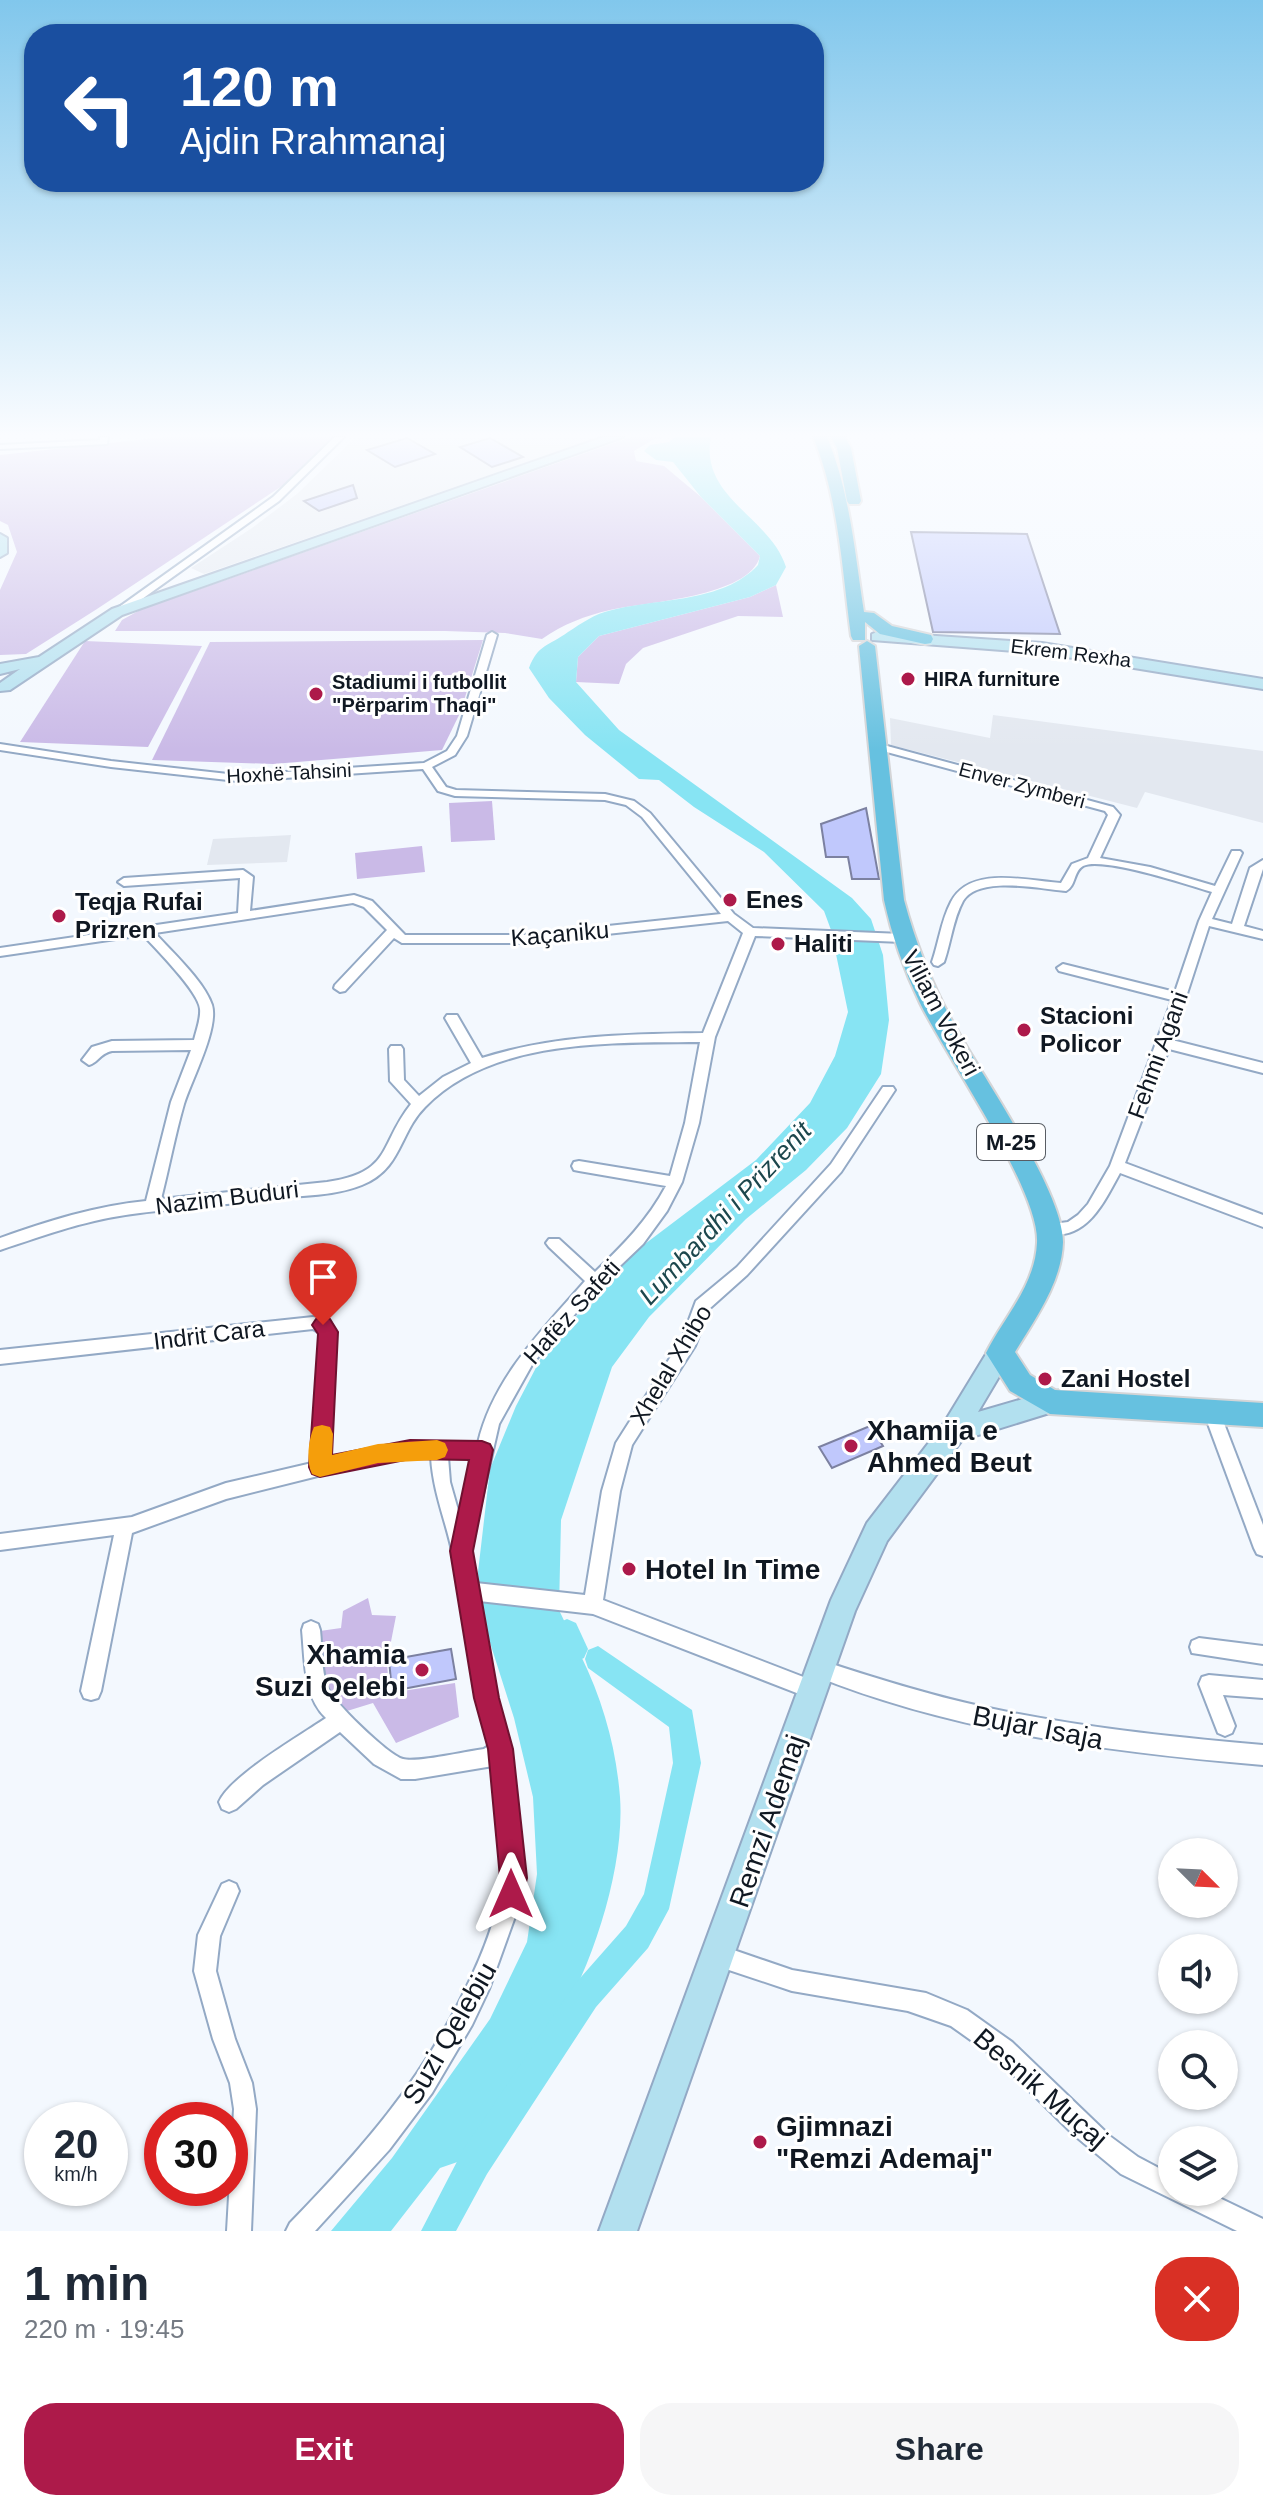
<!DOCTYPE html>
<html lang="en">
<head>
<meta charset="utf-8">
<style>
  :root { --surface:#fff; --page:#f6f6f7; --text:#1f2937; --muted:#747a83; --accent:#ad1a4a }
  body { margin:0; font-family:Arial,sans-serif; background:var(--page); color:var(--text); height:100vh; display:flex; flex-direction:column; font-size:30px; white-space:nowrap }
  * { box-sizing:border-box; margin:0 }
  p { font-size:26px; color:var(--muted) }
  .icon { flex:none; width:44px; height:44px; fill:none; stroke:currentColor; stroke-width:2; stroke-linecap:round; stroke-linejoin:round }
  .map { position:relative; height:2231px; overflow:hidden }
  .details { display:flex; flex-direction:column; background:var(--surface); flex:1 }
  .details>* { flex:none }
  .banner { position:absolute; left:24px; top:24px; width:800px; height:168px; border-radius:32px; box-shadow:0 2px 6px #0004; background:#1a4fa0; color:#fff; overflow:hidden }
  .needle { width:52px; rotate:114deg }
  .tools { position:absolute; left:1158px; top:1838px; display:grid; gap:16px }
  .tools a { display:grid; place-items:center; width:80px; height:80px; border-radius:50%; background:var(--surface); box-shadow:0 2px 6px #0004; font-size:40px }
  .speed { position:absolute; left:24px; top:2102px; display:flex; gap:16px; font-size:40px; font-weight:700; text-align:center }
  .speed>* { display:grid; place-content:center; width:104px; height:104px; border-radius:50%; background:var(--surface); box-shadow:0 2px 6px #0004; line-height:1 }
  .speed small { font-size:20px; font-weight:400 }
  .speed .limit { border:12px solid #d22; background:#fff; color:#111 }
  .pin { position:absolute; display:grid; place-items:center; width:68px; height:68px; color:#fff; margin:-82px -34px; border-radius:50% 50% 50% 0; rotate:-45deg; box-shadow:0 0 8px #0007 }
  .pin .icon { rotate:45deg }
  .me { position:absolute; width:88px; margin:-44px; rotate:0deg; stroke-linejoin:round; filter:drop-shadow(0 0 6px #0008) }
  .turn { display:flex; align-items:center; gap:28px; height:168px; padding:0 24px; font-size:36px }
  .turn .icon { width:104px; height:104px; stroke-width:2.5 }
  .turn b { display:block; font-size:56px; line-height:68px }
  .round { display:grid; place-items:center; flex:none; width:84px; height:84px; border-radius:32px; background:var(--page) }
  .head { display:flex; align-items:center; justify-content:space-between; height:136px; padding:0 24px }
  h1 { font-size:48px; font-weight:700; line-height:60px }
  .primary-button { display:flex; gap:16px; margin-top:auto; padding:16px 24px }
  .primary-button a { flex:1; height:92px; border-radius:32px; background:var(--accent); color:#fff; font-size:32px; font-weight:700; line-height:92px; text-align:center }
  .primary-button a+a { background:var(--page); color:var(--text) }
  .map>svg:first-child { display:block }
</style>
</head>
<body>
<div class="map">
<svg width="1263" height="2231" viewBox="0 0 1263 2231">
  <rect width="100%" height="100%" fill="#f3f8fe"/>
  <!-- built -->
  <g fill="#e3e8f0">
    <path d="M356 437H599L204 574 191 568 252 528 297 494Z"/>
    <path d="M993 715 1263 751V823L1145 792 1137 808 891 745 890 718 990 738Z"/>
    <path d="M291 835 287 862 207 865 213 839Z"/>
  </g>
  <!-- green -->
  <g fill="#cabae7">
    <path d="M164 437H336L288 482 97 609 26 654 0 655V590L17 552 8 525 0 521V455Z"/>
    <path d="M631 437H668L654 439 634 451 636 461 664 466 701 497 760 556C750 597 645 602 610 610 585 616 563 624 542 639L505 633 445 631H115L122 620 140 610Z"/>
    <path d="M776 585 783 617 738 616 643 648 626 664 619 684 576 682 578 657 599 636 750 597Z"/>
    <path d="M483 640 460 713 442 750 273 764 152 760 210 642Z"/>
    <path d="M85 641 202 646 148 747 20 742Z"/>
    <path d="M492 801 495 840 451 842 449 803Z"/>
    <path d="M422 846 425 872 357 879 355 853Z"/>
    <path d="M368 1598 372 1615 396 1616 387 1662 389 1693 455 1683 459 1717 396 1743 373 1703 347 1711C323 1687 320 1664 320 1631L341 1628 343 1611Z"/>
  </g>
  <!-- water -->
  <path fill="#87e4f3" d="M675 437H711C699 497 770 517 786 567L776 585 750 597 599 636 578 657 576 682 619 730 852 898 871 919 883 955 889 1020 881 1074 847 1128 806 1170 746 1219 649 1317 612 1367 561 1520 559 1610 569 1631 563 1634 572 1654 581 1656C603 1701 616 1747 620 1797 625 1867 593 1964 557 2025 530 2070 494 2110 469 2158L440 2168 391 2231H331L392 2158 490 2019 527 1942 537 1874 533 1797 514 1718 479 1608 478 1572 490 1469 516 1406 541 1358 625 1259 756 1160 810 1103 835 1056 848 1012 831 930 824 911 764 852 694 807 659 780 639 779 585 735 549 698 529 668C538 644 549 646 568 632 582 623 594 614 612 610 658 598 723 603 758 565L760 556 701 497 673 462 656 460 644 451 650 445 669 442Z"/>
  <g fill="none" stroke-linecap="round" stroke-linejoin="round">
    <!-- canal -->
    <g fill="#87e4f3" fill-rule="evenodd">
      <path d="M567 1619 576 1623 588 1649 584 1658 575 1662 566 1658 554 1632 558 1623Z"/>
      <path d="M598 1646 692 1710 701 1763 669 1909 648 1948 596 2007 487 2174 456 2231H421L463 2150 574 1985 626 1926 644 1894 673 1763 669 1727 588 1668 585 1659 588 1650Z"/>
    </g>
  </g>
  <!-- building -->
  <g fill="#c0c8fc" stroke="#7c81a1" stroke-width="2">
    <path d="M407 438 435 454 395 467 367 450Z"/>
    <path d="M490 438 523 457 492 467 460 447Z"/>
    <path d="M353 485 357 498 319 511 304 501Z"/>
    <path d="M911 532 1027 534 1060 634 933 632Z"/>
    <path d="M866 808 879 879H852L848 857H826L821 824Z"/>
    <path d="M870 1426 883 1446 832 1468 819 1447Z"/>
    <path d="M451 1649 456 1679 392 1691 389 1660Z"/>
  </g>
  <g fill="none" stroke-linecap="round" stroke-linejoin="round">
    <!-- street casing -->
    <g stroke="#93a9c5" stroke-width="4">
      <g id="street">
        <path d="M100 437H108L107 444 0 449V445L100 440Z"/>
        <path d="M335 437H344L279 501 121 614H115V610L273 497Z"/>
        <path d="M492 632 497 635 467 736 455 755 432 767 446 787 456 790 605 794 634 801 650 813 734 914 753 928 902 934 908 938 902 942 755 936 715 1037 699 1123 682 1182 667 1211 643 1244 600 1285 533 1363 499 1424 470 1551 476 1583 585 1595 602 1491 616 1443 682 1339 696 1301 737 1267 831 1164 883 1087H893L895 1090 893 1093 841 1172 747 1275 709 1309 695 1346 632 1445 620 1491 603 1600 819 1683 822 1690 819 1697 812 1699 593 1614 479 1601 497 1698 511 1749 523 1878 517 1911 489 1989 472 2025 432 2093 389 2150 315 2231H286L290 2223C360 2151 421 2082 465 1990 482 1956 497 1919 502 1881 503 1869 501 1856 500 1845 497 1818 495 1792 493 1766L415 1779H401L374 1764 340 1732 263 1785 236 1809 229 1812 222 1809 219 1802C230 1776 301 1735 326 1718 303 1696 305 1660 302 1630L304 1624 311 1621 318 1624 320 1630C322 1648 321 1669 327 1686 331 1700 388 1755 403 1759 417 1763 467 1751 484 1749L490 1745C473 1682 465 1618 453 1555 446 1521 433 1492 431 1457L378 1461 226 1499 132 1533 101 1691 98 1698 91 1700 84 1698 81 1691 114 1535 0 1550V1534L132 1517 226 1483 312 1463 320 1333 313 1329 0 1364V1350L313 1317 329 1320 336 1332 329 1458 378 1447 410 1443H478C493 1378 543 1329 585 1281L549 1247 546 1243 549 1239H559L595 1272C623 1245 648 1220 666 1186L579 1171 574 1170 572 1166 574 1162 579 1161 670 1176 685 1123 700 1042C612 1043 492 1038 425 1107 399 1133 402 1169 362 1185 340 1194 314 1195 291 1197 241 1203 189 1207 140 1213 88 1219 49 1234 0 1250V1238C48 1221 95 1206 146 1201L171 1102 191 1050 112 1051C99 1054 99 1062 89 1065L82 1060 92 1047 112 1041 194 1040C196 1031 201 1019 200 1009 199 992 156 949 143 935L0 956V948L238 913 240 878 124 886 118 882 124 878 243 870 253 877 250 911 354 895 372 901 405 935H523L721 914 642 817 626 805 605 800 455 796 438 791 423 769 237 781 111 767 0 750V744L111 761 237 775 424 763 447 751 457 736 487 635ZM353 903 364 907 387 930 335 985 334 988 340 992 345 991 394 938 402 943H523L728 921 743 933 703 1033C628 1034 554 1035 482 1058L457 1015H447L445 1018 471 1063 443 1077 419 1096 404 1080 403 1049 401 1046H391L389 1049 390 1081 411 1104C378 1146 393 1172 327 1182L161 1199C169 1168 175 1135 184 1104 192 1079 219 1028 212 1005 204 981 172 952 155 933ZM448 1457H474L460 1517 450 1482Z"/>
        <path d="M876 743 1113 807 1120 815 1100 858 1150 867 1215 886 1232 851H1240L1242 853 1212 919 1232 924 1250 868 1263 860V869L1244 926 1263 931V939L1209 926 1172 1040 1263 1063V1073L1169 1049 1125 1163 1263 1215V1227L1120 1173C1104 1202 1086 1243 1045 1233L1042 1229 1045 1225 1068 1222 1078 1215 1088 1204 1110 1166 1172 1000 1059 971 1057 968 1063 964 1175 992 1199 921 1212 892C1189 885 1102 856 1083 866 1073 872 1076 886 1066 891 1040 889 979 875 963 901 953 919 951 942 944 962L938 966 934 965 932 962C939 942 941 921 951 902 970 865 1027 881 1061 883L1072 864 1088 858 1108 815 1105 811 872 748V744Z"/>
        <path d="M1212 1406 1218 1408 1220 1413 1263 1525V1556L1257 1554 1254 1548 1204 1413 1206 1408Z"/>
        <path d="M1199 1638 1263 1646V1664L1192 1653 1190 1647 1192 1641Z"/>
        <path d="M820 1660C874 1678 929 1695 984 1707 1076 1727 1170 1737 1263 1745V1765C1111 1752 956 1733 813 1675L811 1669 813 1663Z"/>
        <path d="M1209 1675 1263 1680V1698L1223 1695 1235 1726 1232 1733 1225 1736 1218 1733 1199 1684 1202 1677Z"/>
        <path d="M229 1881 236 1884 239 1891 220 1936 216 1971 235 2039 252 2083 256 2109 251 2231H227L234 2109 230 2083 213 2039 194 1971 198 1935 222 1884Z"/>
        <path d="M719 1945 792 1970 926 1993 967 2010 1012 2042 1111 2137 1138 2157 1172 2175V2192H1207L1263 2219V2231H1237L1121 2174 1074 2135 996 2058 951 2026 908 2011 792 1991 711 1964 708 1956 711 1948Z"/>
      </g>
    </g>
    <!-- secondary casing -->
    <g stroke="#93a9c5" stroke-width="4">
      <g id="secondary">
        <path d="M604 437H623L122 615 10 690 0 691V683L20 669 0 674V664L39 657 112 609Z"/>
        <path d="M0 534 7 538V553L0 557Z"/>
        <path d="M877 632 1042 643 1263 679V689L1042 653 872 640V634Z"/>
        <path d="M1000 1343 1009 1346 1013 1353 978 1412 1050 1391 1059 1394 1063 1402 1059 1410 962 1440 887 1541 855 1611 637 2231H599L831 1600 867 1523 944 1423 991 1346Z"/>
      </g>
    </g>
    <!-- primary casing -->
    <g stroke="#d4d5d7" stroke-width="4">
      <g id="primary">
        <path d="M813 437H827C850 492 855 554 864 612L874 613 892 626 931 635 933 639 931 643 925 644 880 634 865 622V640H853L851 636C842 570 839 499 813 437Z"/>
        <path d="M831 437H845L851 448 861 501 859 504H849L847 501 837 448Z"/>
        <path d="M867 641 875 646 904 900C917 948 935 992 960 1035 986 1082 1063 1192 1063 1242 1062 1282 1035 1319 1015 1352L1030 1375 1055 1390 1263 1403V1427L1050 1414 1010 1391 986 1353C1004 1317 1035 1286 1037 1243 1040 1190 947 1058 920 1003 904 970 892 936 884 900L859 646Z"/>
      </g>
    </g>
    <!-- street -->
    <use href="#street" fill="#fff" fill-rule="evenodd"/>
    <!-- secondary -->
    <use href="#secondary" fill="#b2e0ef" fill-rule="evenodd"/>
    <!-- primary -->
    <use href="#primary" fill="#66c1e0" fill-rule="evenodd"/>
  </g>
  <!-- sky -->
  <linearGradient id="sky" x2="0" y2="1"><stop stop-color="#81c7ec"/><stop offset="0.58" stop-color="#fafcff"/><stop offset="1" stop-color="#fafcff" stop-opacity="0"/></linearGradient>
  <rect width="1263" height="750" fill="url(#sky)"/>
  <!-- route -->
  <path fill="#ad1a4a" stroke="#701130" stroke-width="2" d="M323 1316 330 1319 338 1332 332 1455 410 1440 482 1441 490 1444 493 1450 473 1551 499 1698 513 1749 527 1878 521 1904 511 1908 502 1904 498 1894 500 1878 488 1749 474 1698 450 1551 469 1460 410 1459 320 1477 312 1474 309 1467 318 1334 312 1325 316 1319Z"/>
  <!-- slow -->
  <path fill="#f59e0b" d="M322 1425 330 1427 333 1434 332 1455 378 1444 437 1440 445 1443 448 1450 445 1457 437 1460 378 1463 320 1477 312 1474C306 1462 308 1440 314 1427Z"/>
  <!-- markers -->
  <g fill="#ad1a4a" stroke="#fff" stroke-width="3">
    <circle cx="908" cy="679" r="8"/>
    <circle cx="316" cy="694" r="8"/>
    <circle cx="730" cy="900" r="8"/>
    <circle cx="59" cy="916" r="8"/>
    <circle cx="778" cy="944" r="8"/>
    <circle cx="1024" cy="1030" r="8"/>
    <circle cx="1045" cy="1379" r="8"/>
    <circle cx="851" cy="1446" r="8"/>
    <circle cx="629" cy="1569" r="8"/>
    <circle cx="422" cy="1670" r="8"/>
    <circle cx="760" cy="2142" r="8"/>
  </g>
  <g text-anchor="middle" stroke-width="6" stroke-linejoin="round" paint-order="stroke">
    <!-- far-street labels -->
    <g font-size="20" fill="#101822" stroke="#fff">
      <text transform="translate(1071 653) rotate(7)" y="7">Ekrem Rexha</text>
      <text transform="translate(289 773) rotate(-3)" y="7">Hoxhë Tahsini</text>
      <text transform="translate(1022 785) rotate(15)" y="7">Enver Zymberi</text>
    </g>
    <!-- far-poi labels -->
    <g font-size="20" font-weight="bold" fill="#101822" stroke="#fff" text-anchor="start">
      <text x="924" y="686">HIRA furniture</text>
      <text x="332" y="689">Stadiumi i futbollit<tspan x="332" dy="23">"Përparim Thaqi"</tspan></text>
    </g>
    <!-- shield labels -->
    <rect fill="#fff" stroke="#585d64" stroke-width="2" x="977" y="1124" width="68" height="36" rx="6"/>
    <g font-size="22" font-weight="bold" fill="#101822">
      <text x="1011" y="1150">M-25</text>
    </g>
    <!-- poi labels -->
    <g font-size="24" font-weight="bold" fill="#101822" stroke="#fff" text-anchor="start">
      <text x="746" y="908">Enes</text>
      <text x="75" y="910">Teqja Rufai<tspan x="75" dy="28">Prizren</tspan></text>
      <text x="794" y="952">Haliti</text>
      <text x="1040" y="1024">Stacioni<tspan x="1040" dy="28">Policor</tspan></text>
      <text x="1061" y="1387">Zani Hostel</text>
    </g>
    <!-- street labels -->
    <g font-size="24" fill="#101822" stroke="#fff">
      <text transform="translate(560 934) rotate(-5)" y="8">Kaçaniku</text>
      <text transform="translate(941 1013) rotate(62)" y="8">Viliam Vokeri</text>
      <text transform="translate(1158 1055) rotate(-70)" y="8">Fehmi Agani</text>
      <text transform="translate(227 1198) rotate(-7)" y="8">Nazim Buduri</text>
      <text transform="translate(572 1312) rotate(-48)" y="8">Hafëz Safeti</text>
      <text transform="translate(209 1335) rotate(-7)" y="8">Indrit Cara</text>
      <text transform="translate(671 1365) rotate(-59)" y="8">Xhelal Xhibo</text>
    </g>
    <!-- water labels -->
    <g font-size="26" font-style="italic" fill="#1c474d" stroke="#fff">
      <text transform="translate(725 1213) rotate(-47)" y="9">Lumbardhi i Prizrenit</text>
    </g>
    <!-- near-poi labels -->
    <g font-size="28" font-weight="bold" fill="#101822" stroke="#fff" text-anchor="start">
      <text x="867" y="1440">Xhamija e<tspan x="867" dy="32">Ahmed Beut</tspan></text>
      <text x="645" y="1579">Hotel In Time</text>
      <text x="406" y="1664" text-anchor="end">Xhamia<tspan x="406" dy="32">Suzi Qelebi</tspan></text>
      <text x="776" y="2136">Gjimnazi<tspan x="776" dy="32">"Remzi Ademaj"</tspan></text>
    </g>
    <!-- near-street labels -->
    <g font-size="28" fill="#101822" stroke="#fff">
      <text transform="translate(1038 1727) rotate(11)" y="10">Bujar Isaja</text>
      <text transform="translate(767 1821) rotate(-71)" y="10">Remzi Ademaj</text>
      <text transform="translate(449 2033) rotate(-60)" y="10">Suzi Qelebiu</text>
      <text transform="translate(1041 2088) rotate(41)" y="10">Besnik Muçaj</text>
    </g>
  </g>
</svg>
<div class="tools">
<a><svg class="needle" viewBox="-14 -14 28 28"><path d="M0-13l5 13h-10z" fill="#e53935"/><path d="M0 13l5-13h-10z" fill="#747a83"/></svg></a>
<a><svg class="icon" aria-label="sound" viewBox="0 0 24 24"><path d="M4 9h4l5-4v14l-5-4H4zM17 9q2 3 0 6"/></svg></a>
<a><svg class="icon" aria-label="search" viewBox="0 0 24 24"><circle cx="10" cy="10" r="6"/><path d="M15 15l6 6"/></svg></a>
<a><svg class="icon" aria-label="layers" viewBox="0 0 24 24"><path d="M12 4l9 5-9 5-9-5zM3 14l9 5 9-5"/></svg></a>
</div>
<div class="speed"><div>20<small>km/h</small></div><div class="limit">30</div></div>
<div class="pin" style="left:323px;top:1325px;background:#d93025"><svg class="icon" aria-label="arrive" viewBox="0 0 24 24"><path d="M6 21V4h12l-3 4 3 4H6"/></svg></div>
<svg class="me" style="left:511px;top:1894px" viewBox="-20 -20 40 40"><path d="M0-17L14 15 0 8-14 15z" fill="#ad1a4a" stroke="#fff" stroke-width="4"/></svg>
<div class="banner">
<div class="turn"><svg class="icon" aria-label="left" viewBox="0 0 24 24"><path d="M17 20v-9H6M10 6l-5 5 5 5"/></svg><div><b>120 m</b>Ajdin Rrahmanaj</div></div>
</div>
</div>
<section class="details">
<div class="head"><div><h1>1 min</h1><p>220 m · 19:45</p></div><a class="round" style="background:#d93025;color:#fff"><svg class="icon" aria-label="close" viewBox="0 0 24 24"><path d="M6 6l12 12M18 6L6 18"/></svg></a></div>
<div class="primary-button"><a>Exit</a><a>Share</a></div>
</section>
</body>
</html>
